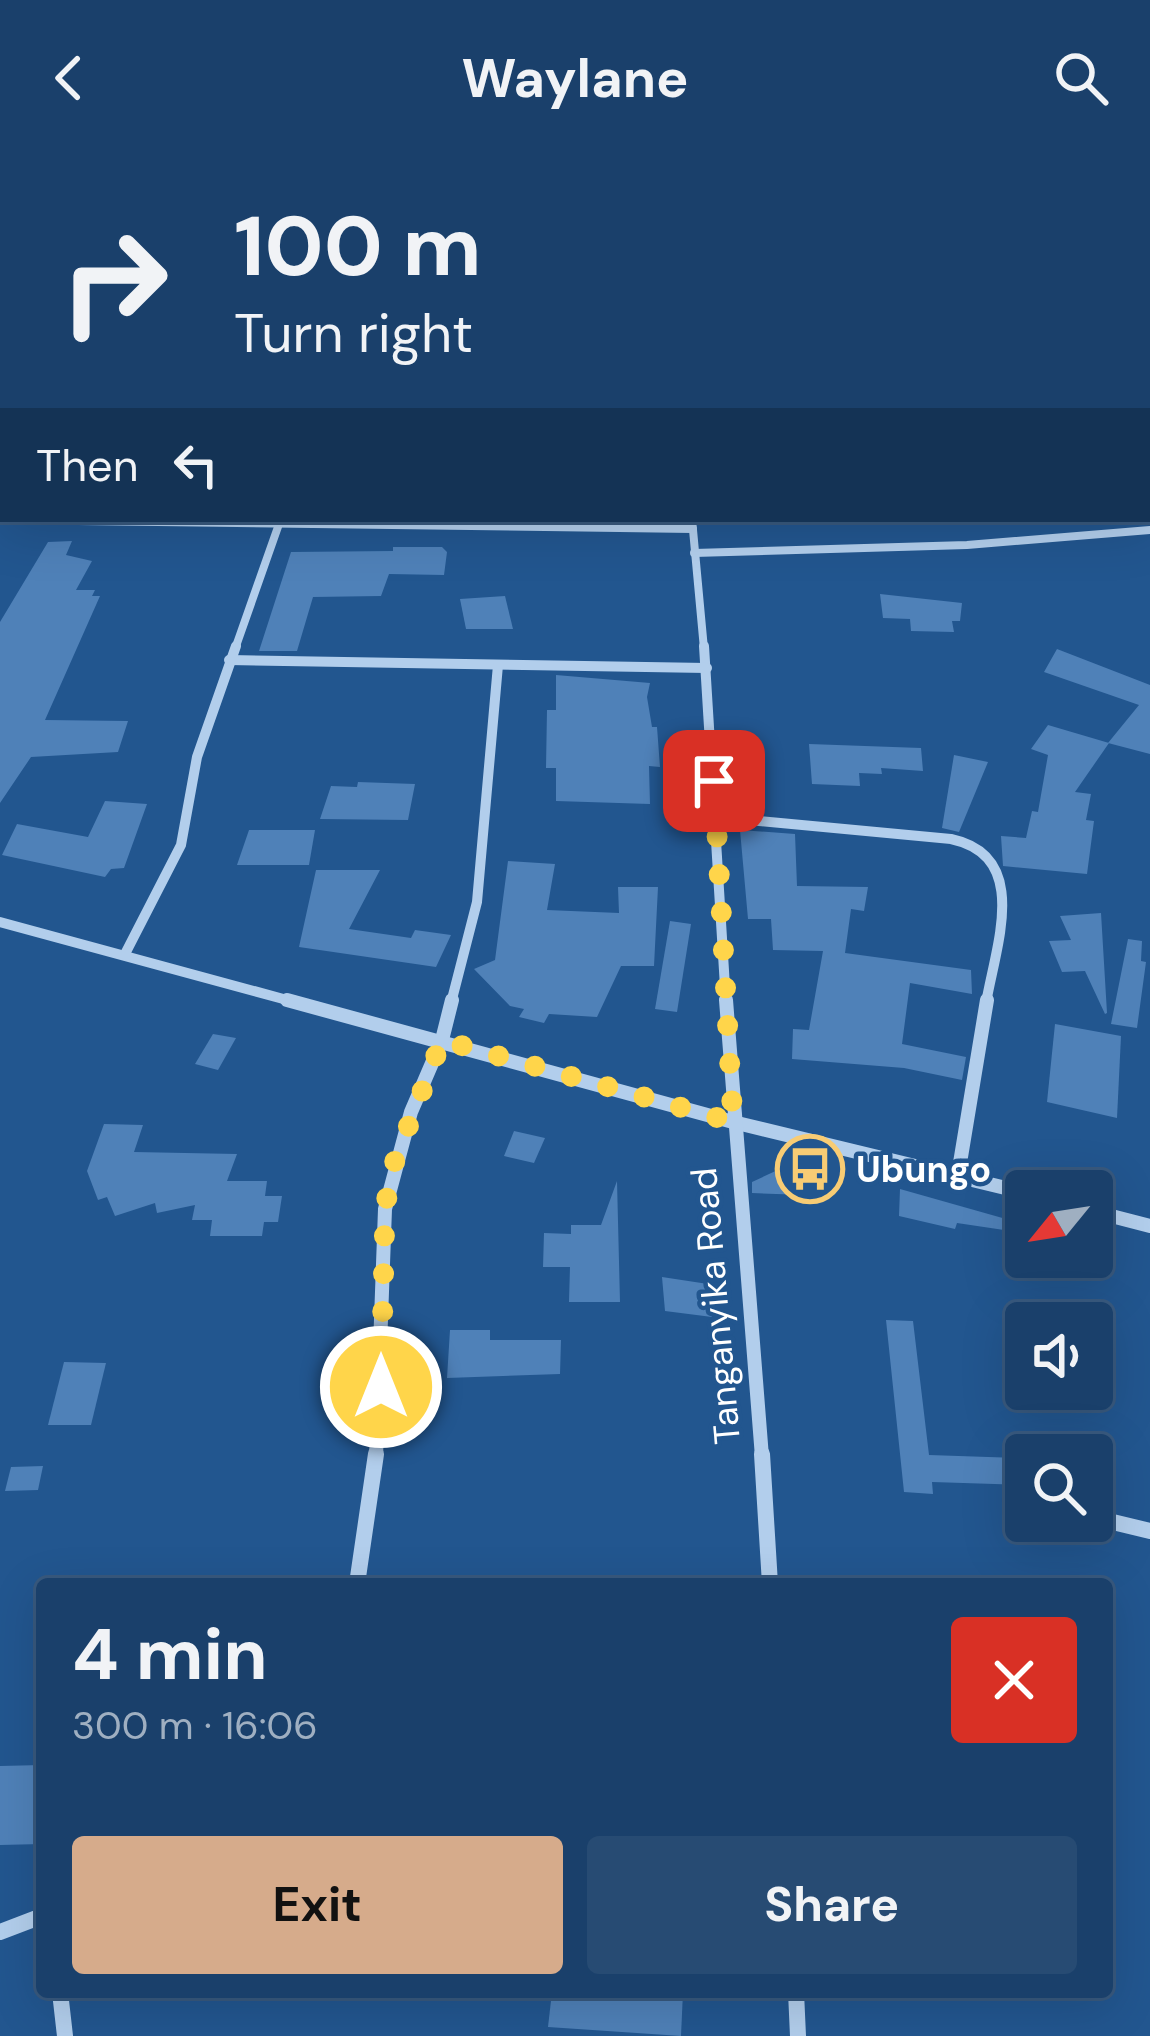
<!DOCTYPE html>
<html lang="en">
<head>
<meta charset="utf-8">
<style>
  :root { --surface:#1a406b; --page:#274b73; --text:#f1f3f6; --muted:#9fafc1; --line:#38597e; --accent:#d6ab8b }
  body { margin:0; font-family:"DM Sans",sans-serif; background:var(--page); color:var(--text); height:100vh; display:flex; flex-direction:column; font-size:45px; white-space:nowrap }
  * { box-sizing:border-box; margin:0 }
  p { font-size:39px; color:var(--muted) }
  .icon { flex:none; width:66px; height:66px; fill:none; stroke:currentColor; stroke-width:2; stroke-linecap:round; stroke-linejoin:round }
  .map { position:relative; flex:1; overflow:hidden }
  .details { position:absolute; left:36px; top:1422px; width:1077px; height:420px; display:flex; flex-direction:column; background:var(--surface); border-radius:12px; box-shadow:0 12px 48px #0002,0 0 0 3px var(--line) }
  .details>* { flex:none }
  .hud { position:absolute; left:0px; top:0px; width:1152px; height:366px; box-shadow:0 12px 48px #0002,0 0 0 3px var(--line); background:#1a406b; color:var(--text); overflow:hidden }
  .needle { width:78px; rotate:240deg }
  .controls { position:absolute; left:1005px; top:1014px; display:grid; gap:24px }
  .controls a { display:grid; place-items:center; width:108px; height:108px; border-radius:12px; background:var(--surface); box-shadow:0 12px 48px #0002,0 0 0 3px var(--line); font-size:60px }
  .pin { position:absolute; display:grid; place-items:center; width:102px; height:102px; color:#fff; margin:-51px; border-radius:24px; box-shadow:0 6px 18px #0006 }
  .me { position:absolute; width:132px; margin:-66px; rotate:0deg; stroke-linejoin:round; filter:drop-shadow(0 0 9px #0008) }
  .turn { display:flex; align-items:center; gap:42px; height:252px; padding:0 36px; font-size:54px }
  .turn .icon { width:156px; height:156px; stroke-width:2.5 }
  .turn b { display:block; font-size:84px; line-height:102px }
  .then { display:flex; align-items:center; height:114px; padding:0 36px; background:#0003; gap:24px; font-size:45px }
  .round { display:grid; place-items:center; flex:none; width:126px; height:126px; border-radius:12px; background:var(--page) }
  .headline { display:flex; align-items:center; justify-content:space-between; height:204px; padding:0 36px }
  h1 { font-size:72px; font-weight:700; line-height:90px }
  .primary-button { display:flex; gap:24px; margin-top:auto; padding:24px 36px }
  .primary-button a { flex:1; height:138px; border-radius:12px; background:var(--accent); color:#111; font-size:48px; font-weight:700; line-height:138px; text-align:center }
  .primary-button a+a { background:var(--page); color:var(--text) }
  header { display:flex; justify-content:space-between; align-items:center; height:156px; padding:0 36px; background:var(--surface); font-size:54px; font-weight:700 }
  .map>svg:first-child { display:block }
</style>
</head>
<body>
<header><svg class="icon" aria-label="back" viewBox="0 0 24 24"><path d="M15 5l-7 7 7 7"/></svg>Waylane<svg class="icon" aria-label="search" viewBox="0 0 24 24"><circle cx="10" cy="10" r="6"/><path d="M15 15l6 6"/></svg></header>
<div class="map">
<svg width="1150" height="1880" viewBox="0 0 1150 1880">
  <rect width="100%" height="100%" fill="#22568f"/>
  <!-- building -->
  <g fill="#4f81b8">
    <path d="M72 385 66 399 92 405 76 434H95L92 440H100L45 564 128 565 118 596 31 601 0 647V466L48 386Z"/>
    <path d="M393 391H442L447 396 444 419 389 418 381 440 313 441 297 495H259L291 396 393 395Z"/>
    <path d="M880 438 962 447 960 465H952L954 476 911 475 910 463 883 462Z"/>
    <path d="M505 440 513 473H466L460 443Z"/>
    <path d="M1057 493 1150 529V598L1108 587 1139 549 1044 516Z"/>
    <path d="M556 519 650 527 647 541 652 571H657L660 611 649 610 650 648 556 645V612H546L547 554H556Z"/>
    <path d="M1048 569 1109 587 1075 636 1091 638 1086 664 1094 665 1087 718 1003 710 1001 680 1026 682 1032 655 1038 656 1048 599 1031 593Z"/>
    <path d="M809 588 921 592 923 615 881 612 882 618 859 617 860 630 812 628Z"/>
    <path d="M954 599 988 606 959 676 942 672Z"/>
    <path d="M358 626 415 628 408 664 320 663 331 630 357 631Z"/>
    <path d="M105 645 147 648 124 712 111 713 105 721 2 699 17 668 88 681Z"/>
    <path d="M249 674H315L309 709H237Z"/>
    <path d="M740 674 795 678 797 730 868 731 864 755 851 753 845 797 971 814 972 838 910 827 902 888 966 901 962 924 904 912 792 903 793 873 809 874 823 795 773 794 771 763H748Z"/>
    <path d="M508 705 555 708 547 754 619 757 618 731H658L654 810H621L597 861 549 858 544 867 519 861 524 853 510 850 474 813 495 804Z"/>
    <path d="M316 714H380L349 773 411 782 415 774 451 779 436 811 299 791Z"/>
    <path d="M1101 757 1107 857 1105 858 1085 815 1062 816 1049 785 1071 784 1060 760Z"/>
    <path d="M670 765 691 768 677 856 655 853Z"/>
    <path d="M1128 783 1142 785 1141 805 1146 806 1137 872 1111 868Z"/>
    <path d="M1055 868 1121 880 1117 962 1047 946Z"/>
    <path d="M213 878 236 882 218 914 195 908Z"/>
    <path d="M104 968 143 969 134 996 237 998 227 1025H267L265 1040H282L278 1066H264L262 1080H210L212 1064H192L195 1049 157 1057 155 1047 115 1060 107 1041 98 1044 87 1015Z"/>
    <path d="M514 975 545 982 534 1007 504 1000Z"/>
    <path d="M782 1012 805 1039 752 1037V1026Z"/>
    <path d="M617 1025 620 1146H569L570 1111H543L544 1077 571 1078V1069H601Z"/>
    <path d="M900 1033 1006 1063 1004 1074 957 1067 955 1073 899 1060Z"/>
    <path d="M662 1121 708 1128 712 1161 665 1155Z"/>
    <path d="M886 1164 913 1165 929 1299 1018 1302 1023 1329 932 1326 933 1338 904 1336Z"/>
    <path d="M450 1174H490V1184H561L560 1218 447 1222Z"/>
    <path d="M64 1206 106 1207 91 1269H48Z"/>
    <path d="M43 1310 38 1334 5 1335 11 1311Z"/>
    <path d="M42 1609V1688L0 1689V1610Z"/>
    <path d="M552 1836H683L681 1880 548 1871Z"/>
  </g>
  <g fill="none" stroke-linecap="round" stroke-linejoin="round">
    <!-- minor-far4 -->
    <g stroke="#b2ceec" stroke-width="6">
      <path d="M1076 0 1086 3"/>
      <path d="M678 3 748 0"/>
    </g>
    <!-- minor-far3 -->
    <g stroke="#b2ceec" stroke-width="8">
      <path d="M0 341 3 335"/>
      <path d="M692 363 704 493"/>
      <path d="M0 364 693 373"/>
      <path d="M694 397 967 389 1150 374"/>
      <path d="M235 493 279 368"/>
    </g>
    <!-- minor-far2 -->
    <g stroke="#b2ceec" stroke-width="10">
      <path d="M704 490 726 847"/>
      <path d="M229 504 707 512"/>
      <path d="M716 661 951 683C1031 700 996 789 986 847"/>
      <path d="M0 766 298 847"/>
      <path d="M125 798 181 689 197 601 236 490"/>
      <path d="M451 847 477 746 498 509"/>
    </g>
    <!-- minor-far1 -->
    <g stroke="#b2ceec" stroke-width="14">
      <path d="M287 844 733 966 1026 1037"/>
      <path d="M726 844 762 1301"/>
      <path d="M958 1019 987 844"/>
      <path d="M1092 1055 1150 1070"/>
      <path d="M376 1301 385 1053 411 956 442 884 452 844"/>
    </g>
    <!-- minor -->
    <g stroke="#b2ceec" stroke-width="16">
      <path d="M762 1298 770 1428"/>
      <path d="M1092 1361 1150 1375"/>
      <path d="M357 1428 376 1298"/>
      <path d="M0 1776 42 1760"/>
      <path d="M60 1836 65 1880"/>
      <path d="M796 1836 798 1880"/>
    </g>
  </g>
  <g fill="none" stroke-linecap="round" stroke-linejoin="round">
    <!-- route -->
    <path stroke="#ffd54a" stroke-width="21" stroke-dasharray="0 37.8" d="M381 1231 385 1054 391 1015 442 884 733 966 714 625"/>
  </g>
  <!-- icons -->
  <defs>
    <g id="bus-ring" transform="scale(3.45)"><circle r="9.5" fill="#22568f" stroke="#f8cc74" stroke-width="1.5"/><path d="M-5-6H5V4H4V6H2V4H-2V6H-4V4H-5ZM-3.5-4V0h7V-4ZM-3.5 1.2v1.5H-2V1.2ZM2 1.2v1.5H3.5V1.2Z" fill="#f8cc74"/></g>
  </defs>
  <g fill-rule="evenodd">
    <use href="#bus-ring" x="810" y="1013"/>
  </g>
  <g text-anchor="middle" stroke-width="9" stroke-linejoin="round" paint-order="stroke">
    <!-- poi labels -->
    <g font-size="36" font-weight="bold" fill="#fff" stroke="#22568f" text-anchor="start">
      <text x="856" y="1026">Ubungo</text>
    </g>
    <!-- street labels -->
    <g font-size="36" fill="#fff" stroke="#22568f">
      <text transform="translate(715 1150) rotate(-95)" y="13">Tanganyika Road</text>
    </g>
  </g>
</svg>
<div class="controls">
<a><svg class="needle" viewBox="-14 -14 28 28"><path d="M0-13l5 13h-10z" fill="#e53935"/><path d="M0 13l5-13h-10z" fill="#9fafc1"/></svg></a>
<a><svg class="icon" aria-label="sound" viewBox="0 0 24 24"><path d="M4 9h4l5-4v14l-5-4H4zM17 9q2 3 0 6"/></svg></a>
<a><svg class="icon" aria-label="search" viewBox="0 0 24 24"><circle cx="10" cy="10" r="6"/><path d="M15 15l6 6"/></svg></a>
</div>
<div class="pin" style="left:714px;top:625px;background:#d93025"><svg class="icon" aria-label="arrive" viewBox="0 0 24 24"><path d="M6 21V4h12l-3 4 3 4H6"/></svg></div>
<svg class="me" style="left:381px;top:1231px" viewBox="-20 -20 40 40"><circle r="17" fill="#ffd54a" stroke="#fff" stroke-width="3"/><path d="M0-11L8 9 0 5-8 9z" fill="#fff"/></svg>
<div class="hud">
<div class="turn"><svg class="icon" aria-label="right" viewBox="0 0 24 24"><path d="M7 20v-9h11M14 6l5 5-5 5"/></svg><div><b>100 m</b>Turn right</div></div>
<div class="then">Then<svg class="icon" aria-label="left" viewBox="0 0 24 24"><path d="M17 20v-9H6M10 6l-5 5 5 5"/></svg></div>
</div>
<section class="details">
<div class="headline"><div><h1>4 min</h1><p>300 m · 16:06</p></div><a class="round" style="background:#d93025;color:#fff"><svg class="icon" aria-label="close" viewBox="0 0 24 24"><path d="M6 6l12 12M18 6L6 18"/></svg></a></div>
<div class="primary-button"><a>Exit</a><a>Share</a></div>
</section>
</div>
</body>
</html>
